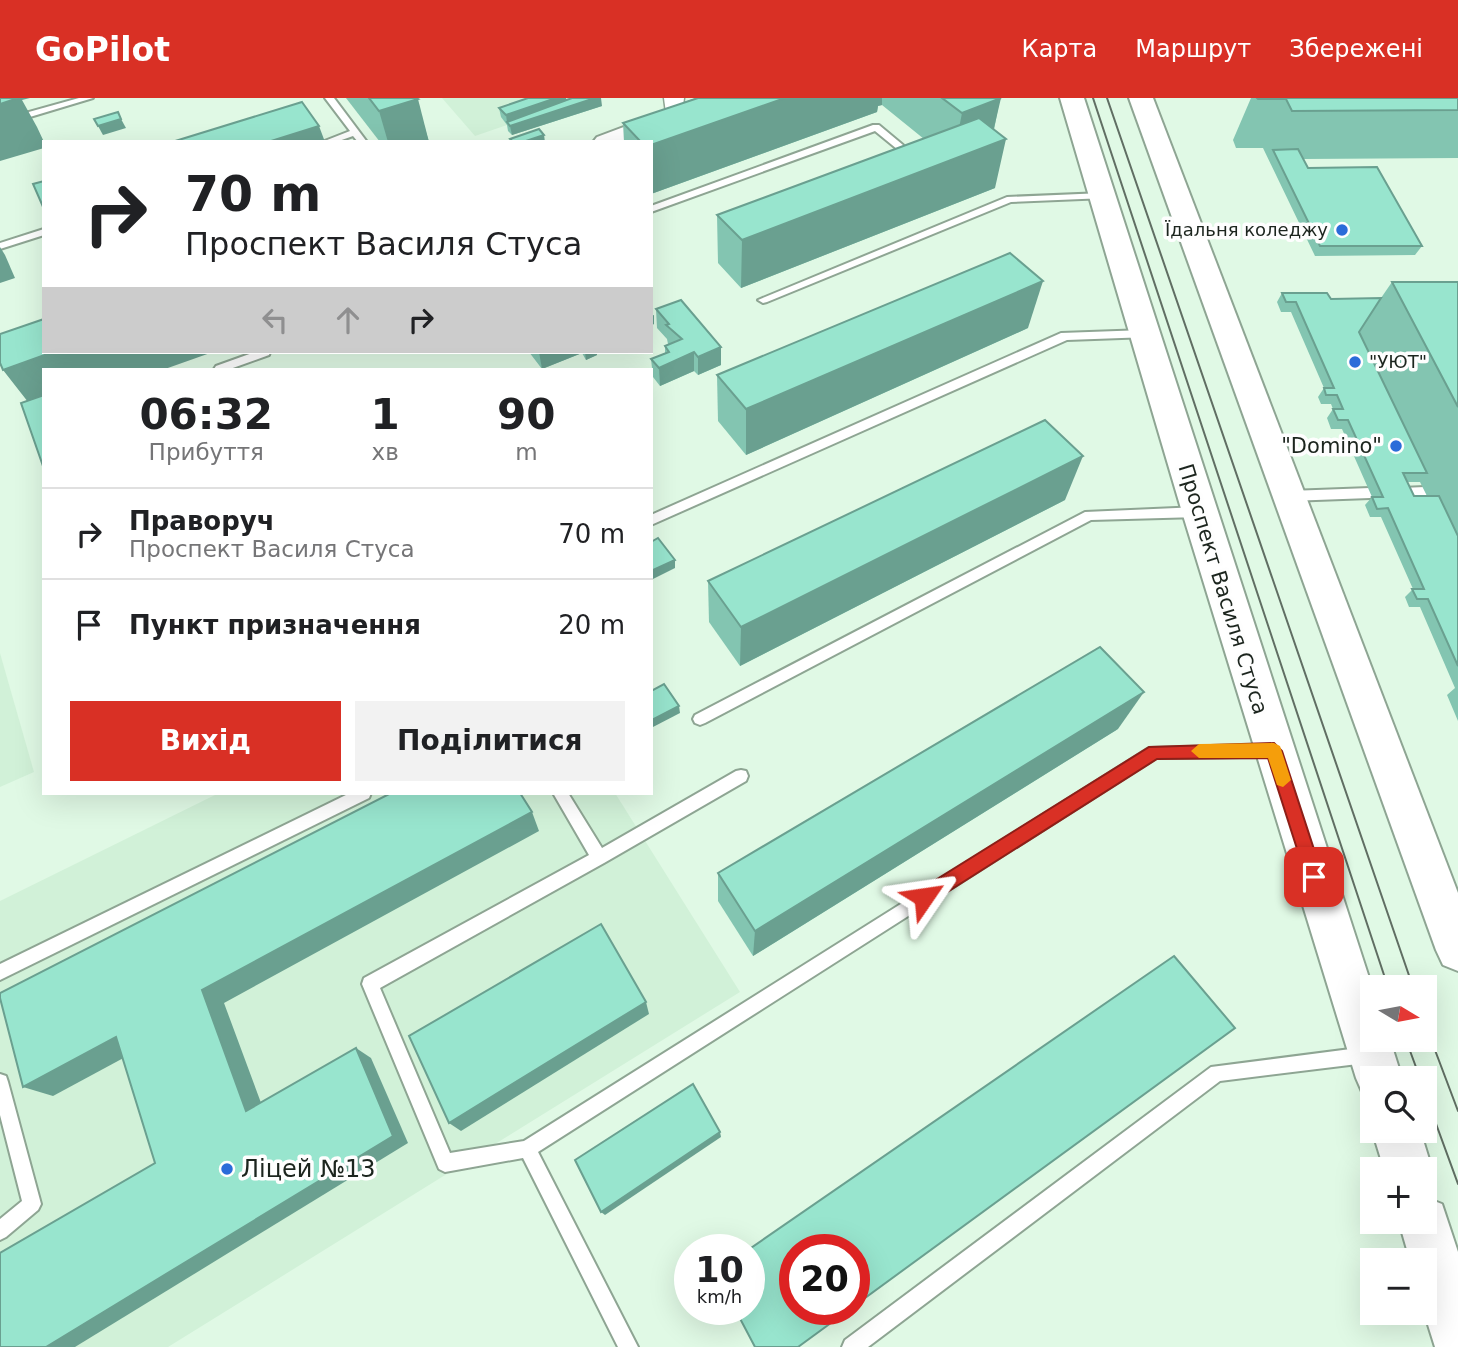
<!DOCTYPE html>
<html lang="uk">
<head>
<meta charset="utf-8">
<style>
  :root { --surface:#fff; --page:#f2f2f2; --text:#202124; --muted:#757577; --line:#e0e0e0; --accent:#d93025 }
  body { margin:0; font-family:"DejaVu Sans",sans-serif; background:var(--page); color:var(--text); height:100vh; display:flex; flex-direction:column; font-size:26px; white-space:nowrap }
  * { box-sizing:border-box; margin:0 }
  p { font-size:23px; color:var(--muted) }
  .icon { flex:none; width:38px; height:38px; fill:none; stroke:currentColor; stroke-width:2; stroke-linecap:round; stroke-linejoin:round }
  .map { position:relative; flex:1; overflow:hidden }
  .details { position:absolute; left:42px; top:270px; width:611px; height:427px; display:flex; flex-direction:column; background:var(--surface); border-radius:0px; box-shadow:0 7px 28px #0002 }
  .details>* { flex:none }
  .guide { position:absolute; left:42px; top:42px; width:611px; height:214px; border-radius:0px; box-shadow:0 7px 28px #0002; background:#fff; color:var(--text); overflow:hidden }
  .needle { width:46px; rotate:100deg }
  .tools { position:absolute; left:1360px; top:877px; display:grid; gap:14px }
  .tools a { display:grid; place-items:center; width:77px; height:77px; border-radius:0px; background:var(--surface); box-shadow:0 7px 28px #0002; font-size:35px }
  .speed { position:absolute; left:674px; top:1136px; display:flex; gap:14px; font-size:35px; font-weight:700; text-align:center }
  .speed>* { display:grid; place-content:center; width:91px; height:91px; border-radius:50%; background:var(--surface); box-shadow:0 7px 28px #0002; line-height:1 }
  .speed small { font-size:18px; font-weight:400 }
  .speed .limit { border:10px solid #d22; background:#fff; color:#111 }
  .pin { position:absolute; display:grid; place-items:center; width:60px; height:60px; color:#fff; margin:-30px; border-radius:14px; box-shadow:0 4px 10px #0006 }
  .me { position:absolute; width:77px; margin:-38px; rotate:58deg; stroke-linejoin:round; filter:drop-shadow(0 0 5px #0008) }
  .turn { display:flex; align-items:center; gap:24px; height:147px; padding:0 28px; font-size:32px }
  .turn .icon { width:91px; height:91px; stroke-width:2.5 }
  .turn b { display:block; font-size:49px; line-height:60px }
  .lanes { display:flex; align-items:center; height:66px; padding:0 28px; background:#0003; justify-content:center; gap:35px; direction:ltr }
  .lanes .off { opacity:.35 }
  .eta { display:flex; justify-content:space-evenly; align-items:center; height:119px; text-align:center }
  .eta b { font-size:42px; font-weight:600; line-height:49px }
  .cta { display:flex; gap:14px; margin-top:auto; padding:14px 28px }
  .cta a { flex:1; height:80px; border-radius:0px; background:var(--accent); color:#fff; font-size:28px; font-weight:600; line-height:80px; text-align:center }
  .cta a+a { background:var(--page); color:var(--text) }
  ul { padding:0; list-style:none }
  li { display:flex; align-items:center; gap:21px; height:91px; padding:0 28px; border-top:2px solid var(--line) }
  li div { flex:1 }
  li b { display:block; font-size:26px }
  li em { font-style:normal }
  header { display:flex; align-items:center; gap:42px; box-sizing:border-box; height:98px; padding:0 35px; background:var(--accent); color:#fff }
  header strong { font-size:33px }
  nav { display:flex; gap:38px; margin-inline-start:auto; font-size:24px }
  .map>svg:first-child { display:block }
</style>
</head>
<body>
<header>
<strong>GoPilot</strong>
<nav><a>Карта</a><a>Маршрут</a><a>Збережені</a></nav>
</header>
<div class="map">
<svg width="1458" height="1249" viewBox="0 0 1458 1249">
  <rect width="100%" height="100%" fill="#e0f9e5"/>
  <!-- built -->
  <g fill="#d1f1d8">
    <path d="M442 0H585L475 38Z"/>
    <path d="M0 555 34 674 0 689Z"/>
    <path d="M219 695H615L740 894 168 1249H0V803Z"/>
  </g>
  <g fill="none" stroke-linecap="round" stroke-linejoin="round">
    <!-- lane casing -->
    <g stroke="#8ea593" stroke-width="4">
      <g id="lane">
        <path d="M79 0H93L0 28V22Z"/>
        <path d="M325 0H334L367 44H358L353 38 336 44H322L350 33Z"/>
        <path d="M873 27H879L903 47V51H897L875 33 651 114V108Z"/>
        <path d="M1103 95 1106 96V100L1011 104 767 204 763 205 758 202 1007 99Z"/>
        <path d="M44 131V137L0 151V145Z"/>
        <path d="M1145 232 1149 233V239L1067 242 651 427V417L1061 235Z"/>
        <path d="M255 254H270L269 257 230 271H214L216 268Z"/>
        <path d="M1425 389 1431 394C1424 401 1402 402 1395 395L1401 390Z"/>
        <path d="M1370 390 1376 395 1370 400 1289 403 1283 398 1289 393Z"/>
        <path d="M1199 409 1205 414 1199 419 1091 422 705 625 700 627 695 625 693 621 695 617 1085 414Z"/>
        <path d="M1272 647 1277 649 1279 653 1277 657 1272 659 1156 660 538 1054 638 1249H618L523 1060 445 1074 439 1071 362 886 364 880 589 757 553 695H568L602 750 736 673 741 672 746 673 748 678 746 683 604 765 380 890 450 1055 524 1043 1149 650Z"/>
        <path d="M350 695H371L369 700 0 882V866Z"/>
        <path d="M1366 949 1372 951 1374 957 1372 963 1366 965 1220 983 868 1249H842L845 1242 1211 969Z"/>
        <path d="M0 976 6 978 8 984 41 1106 38 1112 6 1139 0 1142V1121L22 1103 0 1017Z"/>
      </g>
    </g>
    <!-- street casing -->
    <g stroke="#8ea593" stroke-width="3">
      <path id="street" d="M664 0H684L681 23H667Z"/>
    </g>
    <!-- secondary casing -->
    <g stroke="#8ea593" stroke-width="4">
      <g id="secondary">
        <path d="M701 0H736L733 5 630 44H593L597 39Z"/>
        <path d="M1060 0H1084L1372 889V942H1390L1402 980H1372V1000L1363 996 1356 980 1182 414Z"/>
        <path d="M1129 0H1153L1458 795V873L1443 867 1436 852Z"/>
        <path d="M1372 1032H1420L1432 1071 1425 1088 1424 1071H1384Z"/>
        <path d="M1424 1099 1442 1106 1458 1154V1249H1435L1424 1214V1162H1410L1399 1124H1424Z"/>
      </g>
    </g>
    <!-- lane -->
    <use href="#lane" fill="#fff" fill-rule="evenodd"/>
    <!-- street -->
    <use href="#street" fill="#fff" fill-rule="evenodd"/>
    <!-- secondary -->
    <use href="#secondary" fill="#fff" fill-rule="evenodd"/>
    <!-- tram -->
    <g stroke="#606e63" stroke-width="2">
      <path d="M1093 0 1388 889"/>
      <path d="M1107 0 1413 889"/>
      <path d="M1424 923 1458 1013"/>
      <path d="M1406 942 1420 980"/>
      <path d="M1424 993 1458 1086"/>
    </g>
  </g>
  <!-- wall -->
  <g fill="#83c5b1" fill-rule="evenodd">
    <path d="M346 0H416L429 44H380Z"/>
    <path d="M698 0H1000L994 32 995 90 741 190 718 165 717 117 924 41 882 7 878 8 877 14 651 96V44H624L623 25Z"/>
    <path d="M1251 0H1458V60L1303 61 1308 70 1422 148 1415 157 1315 158 1263 50H1236L1233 42Z"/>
    <path d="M566 2 602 8 512 37 508 33 507 27 501 19 499 10Z"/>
    <path d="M1392 184H1458V623L1447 597 1455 590 1420 509H1409L1405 499 1413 491 1381 419H1370L1365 407 1372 399 1342 331H1331L1327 320 1333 311 1331 306H1321L1318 299 1324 290 1291 214H1281L1277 204 1282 195 1331 201 1381 200ZM1407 384H1420L1427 398H1414Z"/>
    <path d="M656 211 721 249V267L698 277 694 273 660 288 653 279 651 261 665 255V248L668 246 667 241 657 230Z"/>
    <path d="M1028 230 746 357 718 323 717 277Z"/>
    <path d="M529 254H597V257L586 262 582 255 542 271Z"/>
    <path d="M1065 402 740 568 709 524 708 483Z"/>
    <path d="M1118 631 753 858 718 803V775Z"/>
  </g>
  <!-- shaded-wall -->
  <g fill="#6aa090">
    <path d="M12 0H30L22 2 37 29 44 44V50L0 63V6Z"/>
    <path d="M556 0H566V6L507 24 506 17Z"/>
    <path d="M595 0H601L602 8 512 37 510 28Z"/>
    <path d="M785 0H882V7L878 8 877 14 651 96V47Z"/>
    <path d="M1001 0 990 47 1006 41 995 90 741 190 742 142 953 61 962 15Z"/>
    <path d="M418 1 429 44H388L379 13Z"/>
    <path d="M121 21 126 30 103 37 98 28Z"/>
    <path d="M319 28 325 44H268Z"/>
    <path d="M544 37 545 44H523Z"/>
    <path d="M0 149 5 157 15 180 0 185Z"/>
    <path d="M1043 183 1028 230 746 357V311Z"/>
    <path d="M654 217V226L651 228V218Z"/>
    <path d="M721 249V267L698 277V259Z"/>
    <path d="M53 254H213L165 271H44V316L39 318 3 272Z"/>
    <path d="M539 254H581L582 255 542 271Z"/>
    <path d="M585 254H597V257L586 262Z"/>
    <path d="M694 254V273L660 288 659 270Z"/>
    <path d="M1083 358 1065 402 740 568 741 529Z"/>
    <path d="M675 462V470L651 482V473Z"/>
    <path d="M1144 594 1118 631 753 858 755 833Z"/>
    <path d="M679 608 680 615 653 629 652 622Z"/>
    <path d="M532 714 539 733 224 905 267 1021 246 1013 202 892Z"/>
    <path d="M646 904 649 916 461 1033 449 1025Z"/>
    <path d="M116 939 142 950 53 998 23 989Z"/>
    <path d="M356 950 371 960 408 1045 75 1249H46Z"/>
    <path d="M720 1034 721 1039 605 1117 601 1114Z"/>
  </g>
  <!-- building -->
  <g fill="#98e5ce" stroke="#6aa090" stroke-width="2">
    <path d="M0 0H18L0 6Z"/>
    <path d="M369 0H416L418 1 379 13Z"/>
    <path d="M528 0H556L506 17 499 10Z"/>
    <path d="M572 0H595L510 28 507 24Z"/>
    <path d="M698 0H785L651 47V44H641L623 25Z"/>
    <path d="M942 0H1001L962 15Z"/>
    <path d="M1257 0H1458V12L1292 13 1286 1H1258Z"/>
    <path d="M302 4 319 28 268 44H172Z"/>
    <path d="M118 14 121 21 98 28 94 21Z"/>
    <path d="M979 20 1006 41 742 142 717 117Z"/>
    <path d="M539 31 544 37 523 44H513L510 41Z"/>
    <path d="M1298 51 1308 70 1377 69 1422 148H1320L1273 52Z"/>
    <path d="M44 83V111L33 86Z"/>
    <path d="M1010 155 1043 183 746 311 717 277Z"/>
    <path d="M1392 184H1458V309Z"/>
    <path d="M1282 195H1327L1331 201 1381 200 1359 234 1427 375H1403L1414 398H1439L1458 438V568L1428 501H1417L1412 491H1424L1388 410 1377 411 1372 399H1383L1348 322H1338L1333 311H1343L1337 297H1326L1324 290H1334L1296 204H1286Z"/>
    <path d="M681 202 721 249 698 259 694 254 659 270 651 261 669 254 665 248 682 241 666 227 669 226 656 211Z"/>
    <path d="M44 221V254H53L3 272 0 265V236Z"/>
    <path d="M44 297V371L21 305Z"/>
    <path d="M1045 322 1083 358 741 529 708 483Z"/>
    <path d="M658 440 675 462 651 473V444Z"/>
    <path d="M1100 549 1144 594 755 833 718 775Z"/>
    <path d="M664 586 679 608 652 622 651 620V593Z"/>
    <path d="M391 695H520L532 714 202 892 246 1013 356 950 393 1038 46 1249H0V1155L155 1065 116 939 23 989 0 900V895Z"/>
    <path d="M601 826 646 904 449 1025 409 938Z"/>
    <path d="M1174 858 1235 930 854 1208V1152H794V1211H850L798 1249H755L735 1211H749V1152H748Z"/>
    <path d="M693 986 720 1034 601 1114 575 1062Z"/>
  </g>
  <!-- route -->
  <path fill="#d93025" stroke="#8d1f18" stroke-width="2" d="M1274 645 1282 653 1323 779 1320 785H1308L1306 779 1268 660 1157 661 930 805H918L915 799 918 793 1149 649Z"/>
  <!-- slow -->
  <path fill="#f59e0b" d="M1274 645 1280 648 1291 682 1283 689 1277 687 1268 660H1199L1191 653 1199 646Z"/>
  <!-- markers -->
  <g fill="#2a6cd9" stroke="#fefefe" stroke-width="2.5">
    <circle cx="1342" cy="132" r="7"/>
    <circle cx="1355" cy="264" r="7"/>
    <circle cx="1396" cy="348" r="7"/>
    <circle cx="227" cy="1071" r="7"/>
  </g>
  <g text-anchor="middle" stroke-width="7" stroke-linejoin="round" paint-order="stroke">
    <!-- far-poi labels -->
    <g font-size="18" fill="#1c251e" stroke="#fefefe" text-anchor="end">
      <text x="1328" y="138">Їдальня коледжу</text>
      <text x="1369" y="270" text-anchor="start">"УЮТ"</text>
    </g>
    <!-- poi labels -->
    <g font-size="21" fill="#1c251e" stroke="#fefefe" text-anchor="end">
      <text x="1382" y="355">"Domino"</text>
    </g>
    <!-- street labels -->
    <g font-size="21" fill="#1c251e" stroke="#fefefe">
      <text transform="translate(1223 491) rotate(73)" y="7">Проспект Василя Стуса</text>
    </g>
    <!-- near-poi labels -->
    <g font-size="24" fill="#1c251e" stroke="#fefefe" text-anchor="start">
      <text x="241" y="1079">Ліцей №13</text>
    </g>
  </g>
</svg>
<div class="tools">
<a><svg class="needle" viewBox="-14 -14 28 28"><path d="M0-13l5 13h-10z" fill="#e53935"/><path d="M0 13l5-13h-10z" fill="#757577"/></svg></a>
<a><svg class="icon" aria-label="search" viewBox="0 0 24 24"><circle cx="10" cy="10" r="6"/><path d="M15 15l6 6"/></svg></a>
<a>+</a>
<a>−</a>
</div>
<div class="speed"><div>10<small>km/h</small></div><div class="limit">20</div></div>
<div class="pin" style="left:1314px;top:779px;background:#d93025"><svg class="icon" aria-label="arrive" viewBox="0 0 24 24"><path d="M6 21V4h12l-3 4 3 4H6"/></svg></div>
<svg class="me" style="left:924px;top:799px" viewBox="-20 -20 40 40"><path d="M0-17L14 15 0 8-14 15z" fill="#d93025" stroke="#fff" stroke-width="4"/></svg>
<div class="guide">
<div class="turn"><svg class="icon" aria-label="right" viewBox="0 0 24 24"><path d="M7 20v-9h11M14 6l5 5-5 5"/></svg><div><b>70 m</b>Проспект Василя Стуса</div></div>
<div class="lanes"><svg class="icon off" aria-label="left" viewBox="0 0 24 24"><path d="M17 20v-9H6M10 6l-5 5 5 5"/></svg><svg class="icon off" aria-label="ahead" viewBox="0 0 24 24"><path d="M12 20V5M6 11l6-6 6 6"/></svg><svg class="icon" aria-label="right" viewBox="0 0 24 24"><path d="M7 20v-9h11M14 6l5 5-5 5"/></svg></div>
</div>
<section class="details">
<div class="eta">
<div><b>06:32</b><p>Прибуття</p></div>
<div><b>1</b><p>хв</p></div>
<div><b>90</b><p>m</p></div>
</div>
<ul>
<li><svg class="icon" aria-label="right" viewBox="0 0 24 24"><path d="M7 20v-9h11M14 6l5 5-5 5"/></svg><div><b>Праворуч</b><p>Проспект Василя Стуса</p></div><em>70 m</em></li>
<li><svg class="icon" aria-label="arrive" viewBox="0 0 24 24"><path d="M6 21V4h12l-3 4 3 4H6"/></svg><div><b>Пункт призначення</b></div><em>20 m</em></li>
</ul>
<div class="cta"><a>Вихід</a><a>Поділитися</a></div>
</section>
</div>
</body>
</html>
